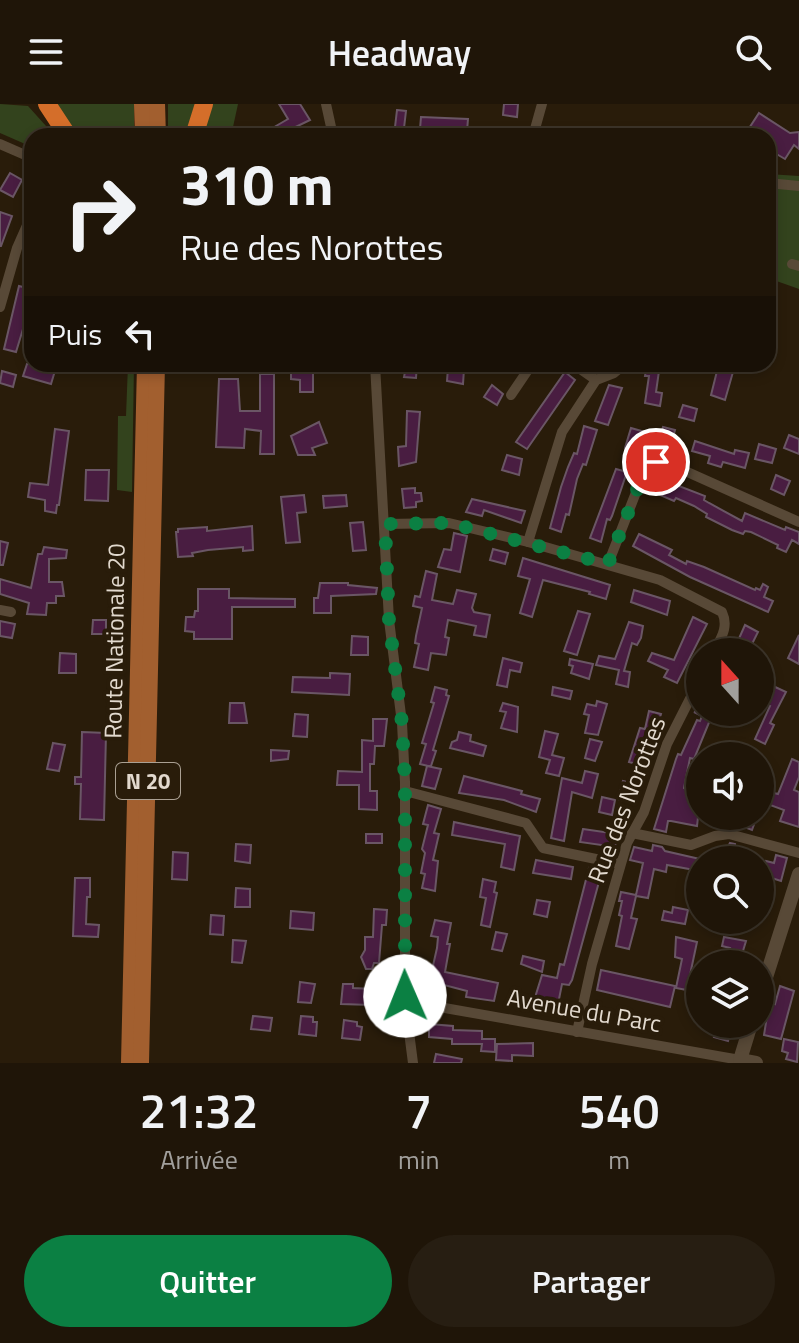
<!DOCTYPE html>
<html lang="fr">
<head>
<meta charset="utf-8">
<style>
  :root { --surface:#1f1508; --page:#271e12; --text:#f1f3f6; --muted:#a19f9c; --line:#3c3429; --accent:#0b8043 }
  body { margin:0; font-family:"Titillium Web",sans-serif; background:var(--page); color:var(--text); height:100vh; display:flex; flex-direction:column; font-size:30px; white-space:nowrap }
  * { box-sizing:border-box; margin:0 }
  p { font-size:26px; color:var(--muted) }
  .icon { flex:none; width:44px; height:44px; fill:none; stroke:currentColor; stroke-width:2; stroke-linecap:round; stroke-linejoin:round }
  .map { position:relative; height:959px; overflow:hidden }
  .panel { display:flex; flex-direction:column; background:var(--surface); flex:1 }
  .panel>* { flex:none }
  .hud { position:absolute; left:24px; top:24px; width:752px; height:244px; border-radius:24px; box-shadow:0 4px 12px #0003,0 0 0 2px var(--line); background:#1f1508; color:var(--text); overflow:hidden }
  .needle { width:52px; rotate:339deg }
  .tools { position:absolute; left:686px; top:534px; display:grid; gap:16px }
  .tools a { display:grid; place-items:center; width:88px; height:88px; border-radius:50%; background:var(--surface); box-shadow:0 4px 12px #0003,0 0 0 2px var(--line); font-size:40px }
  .pin { position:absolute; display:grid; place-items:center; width:68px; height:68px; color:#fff; margin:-34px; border:4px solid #fff; border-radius:50%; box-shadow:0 2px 8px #0007 }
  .me { position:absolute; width:88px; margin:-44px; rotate:359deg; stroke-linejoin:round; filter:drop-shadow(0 0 6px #0008) }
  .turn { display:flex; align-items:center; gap:28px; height:168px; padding:0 24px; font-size:36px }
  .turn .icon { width:104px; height:104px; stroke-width:2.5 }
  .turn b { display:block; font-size:56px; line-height:68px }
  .then { display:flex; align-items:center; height:76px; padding:0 24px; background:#0003; gap:16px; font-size:30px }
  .eta { display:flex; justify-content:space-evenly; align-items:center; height:136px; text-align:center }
  .eta b { font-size:48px; font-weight:600; line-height:56px }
  .primary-button { display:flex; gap:16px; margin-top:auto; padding:16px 24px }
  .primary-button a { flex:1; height:92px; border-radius:48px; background:var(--accent); color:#fff; font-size:32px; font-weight:600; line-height:92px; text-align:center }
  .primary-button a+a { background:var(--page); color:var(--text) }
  header { display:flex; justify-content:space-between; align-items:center; height:104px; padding:0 24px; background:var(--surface); font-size:36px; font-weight:600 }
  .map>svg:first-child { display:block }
</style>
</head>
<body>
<header><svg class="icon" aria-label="menu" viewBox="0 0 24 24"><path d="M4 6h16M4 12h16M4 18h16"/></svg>Headway<svg class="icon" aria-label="search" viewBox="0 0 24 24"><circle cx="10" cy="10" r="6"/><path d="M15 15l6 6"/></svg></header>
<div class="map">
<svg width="799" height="959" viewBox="0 0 799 959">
  <rect width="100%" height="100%" fill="#291c0a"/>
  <!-- green -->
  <g fill="#33431d">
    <path d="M0 0 28 2 55 32H32V43L0 29Z"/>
    <path d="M52 0H134V32H73Z"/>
    <path d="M168 0H195L186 32H168Z"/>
    <path d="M213 0H238L231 32H201Z"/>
    <path d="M768 70 799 72V185L768 174Z"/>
    <path d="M128 260H134L132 388 117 386 118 312H126Z"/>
  </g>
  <!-- building -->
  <g fill="#491d41" stroke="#6a5665" stroke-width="2">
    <path d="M279 0H300L310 16 277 32H259L288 15Z"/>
    <path d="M504 0H518L517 13 503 11Z"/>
    <path d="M397 6 406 7 404 24 395 23Z"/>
    <path d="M759 9 790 29 799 28V45L794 41 785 55 768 45V32H744Z"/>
    <path d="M421 13 468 15 467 27 420 25Z"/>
    <path d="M10 69 22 76 13 93 0 86Z"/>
    <path d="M0 108 12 112 1 142H0Z"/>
    <path d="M19 182 31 185 27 201 30 202 16 248 4 245Z"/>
    <path d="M27 260H57L51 280 23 272Z"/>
    <path d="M397 260H417L416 274 404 273 405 268Z"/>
    <path d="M647 260H660L656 288 662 289 660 302 645 299 649 272H645Z"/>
    <path d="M718 263 733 268 725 296 711 291Z"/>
    <path d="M448 264 464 265 463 280 447 277Z"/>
    <path d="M291 265H301L300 269H313V288H300V276L291 275Z"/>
    <path d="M2 267 16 271 13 283 0 279Z"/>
    <path d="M565 268 575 276 527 345 516 338Z"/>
    <path d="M260 270H274V350H260L261 327 245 325 244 344 216 343 219 275H238L240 307H260Z"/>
    <path d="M492 281 503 290 497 301 484 293Z"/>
    <path d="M609 281 622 284 608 321 595 317Z"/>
    <path d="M683 301 697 305 694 317 679 313Z"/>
    <path d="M407 307 420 308 416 358 399 362 398 343 406 342Z"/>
    <path d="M319 318 327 339 312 344 315 351H298L291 332Z"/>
    <path d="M584 322 597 326 586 361 583 360 577 375 569 411 566 410 561 428 550 424 561 383 568 363 574 349 577 350Z"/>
    <path d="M663 323 675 326 671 341 659 337Z"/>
    <path d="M631 324 645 328 643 335 651 337 647 352 625 344Z"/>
    <path d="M55 325 69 327 59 401H57L56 409 45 407V396L28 393 30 379 48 381Z"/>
    <path d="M789 331 799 335V350L784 344Z"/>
    <path d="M695 337 734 350 735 346 749 349 745 364 723 358 721 363 708 359 710 352 692 347Z"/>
    <path d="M759 340 776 345 772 359 755 355Z"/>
    <path d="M507 351 522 355 519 371 502 366Z"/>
    <path d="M616 365 627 368 612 412 610 416 607 415 601 438 590 434Z"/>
    <path d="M86 366H109L108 397 85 396Z"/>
    <path d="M776 371 790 377 784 391 771 385Z"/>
    <path d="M666 377 705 392 704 396 709 399 742 417 745 409 785 426 786 423 799 428V440L792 436 786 448 777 444 778 441 751 428 745 427 743 430 732 426 706 413 707 410 694 402 676 394 674 397 660 391Z"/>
    <path d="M415 384V389H421L422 397 416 398V403L404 404 402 385Z"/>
    <path d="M304 391 306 408 297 409 300 438 286 439 281 393Z"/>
    <path d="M346 391 347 402 324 404 323 392Z"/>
    <path d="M472 395 525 407 521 419 484 406 482 412 466 408Z"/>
    <path d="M363 418 366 446 353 447 350 419Z"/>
    <path d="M252 422 253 446 243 447V443L208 446 192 449 193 452 178 453 176 428H178V425L207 423V427Z"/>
    <path d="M454 429 467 432 460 468 438 463 444 445 451 446Z"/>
    <path d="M639 430 672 446 669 451 686 460 687 457 704 463 755 486 756 484 760 486 763 480 768 483 764 493 773 497 768 508 690 473 633 442Z"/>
    <path d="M0 437 8 439 3 461H0Z"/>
    <path d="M44 443 67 446 66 454 49 455V478H62L64 492H56V499H47L46 511 27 510 29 499 0 490V475L31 484 38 450H42Z"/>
    <path d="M493 445 508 449 505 460 490 456Z"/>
    <path d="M523 454 610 481 606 495 589 490 590 488 543 476 532 513 520 509 530 475 518 472Z"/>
    <path d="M426 467 437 470 432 496 453 500 457 486 476 490 472 504 474 508 490 511 486 533 474 531 476 522 448 516 445 533 449 534 446 551 431 549 428 566 414 563 419 540 415 539 416 532 422 504 413 502 415 492 420 493Z"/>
    <path d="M320 479H348V481L377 484 376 490 331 492V509H314V494H318Z"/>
    <path d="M198 485H229V494L295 495V503H232V535H194V528L185 527 186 513H194L195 507H198Z"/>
    <path d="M634 486 670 497 667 511 631 498Z"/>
    <path d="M578 507 590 510 577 551 564 547Z"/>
    <path d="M693 513 707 520 677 579 664 573 668 566 648 557 652 549 674 556Z"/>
    <path d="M93 516H106V530H92Z"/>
    <path d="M0 517 15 520 12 534 0 532Z"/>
    <path d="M629 518 643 522 641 534 637 541 632 539 624 567 630 568 628 583 616 580 619 566 596 561 599 552 615 555Z"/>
    <path d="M745 521 758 528 748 548H733Z"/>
    <path d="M799 531V560L788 554Z"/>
    <path d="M352 532 368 533V551H351Z"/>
    <path d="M60 549 76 550V569H59Z"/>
    <path d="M503 554 522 559 520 568 510 566 507 583 497 581Z"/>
    <path d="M570 555 593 560 589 575 571 569 573 562 569 561Z"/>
    <path d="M330 569 350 570 349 591 292 588 293 573 330 574Z"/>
    <path d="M773 582 786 588 770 619 774 621 765 640 755 635 770 602 765 600Z"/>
    <path d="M435 583 447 586 446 591 449 592 433 646 436 647 431 662H428L420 660 426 640 422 639 434 599 431 598Z"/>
    <path d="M553 583 572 587 570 595 552 591Z"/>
    <path d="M597 597 607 600 598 631 585 629 589 611 584 610 587 600 596 602Z"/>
    <path d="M230 599H244L247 619H229Z"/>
    <path d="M503 599 518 603 517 628 501 624 506 608 500 607Z"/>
    <path d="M649 607 661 610 651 642 646 640 641 661 629 658 640 624 645 625Z"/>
    <path d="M694 608H726L720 621 710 616 694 655 690 654 684 684 700 695 697 722 671 717H668L666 728 654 725 676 655 678 650 681 651 697 616 700 617 702 612Z"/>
    <path d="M295 610 308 611 307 633 293 632Z"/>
    <path d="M373 615H387L384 642H375L374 660H370V687H377V706L359 705V681H337L338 667 362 668V636L373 637Z"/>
    <path d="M545 627 558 630 552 651 564 654 559 672 546 669 550 656 539 653Z"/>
    <path d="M82 628 106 629 104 716 80 715 81 680H75V673H81Z"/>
    <path d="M459 628 471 631 470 637 486 642 483 652 450 644 452 638 457 636Z"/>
    <path d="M590 635 602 638 595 657 585 654Z"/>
    <path d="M53 639 65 641 59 667 47 665Z"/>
    <path d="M271 646 289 647 288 655 271 657Z"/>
    <path d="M792 655 799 658V673L794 686 799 688V723L780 717 784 706 770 701 774 689 778 690Z"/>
    <path d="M427 662 441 665 435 685 422 682Z"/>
    <path d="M585 667 598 670 592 694 572 688 564 737 551 734 562 674 582 679Z"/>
    <path d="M464 672 522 687 521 690 540 695 536 708 504 696 459 689Z"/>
    <path d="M623 677 636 680 631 699 618 695Z"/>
    <path d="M602 693 615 696 612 711 599 708Z"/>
    <path d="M428 701 441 705 434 729 439 730 433 756 438 757 435 787 422 784 425 770 421 769 425 749 422 745 428 721 423 720Z"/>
    <path d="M742 712H757L752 726 739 721Z"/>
    <path d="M454 718 520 732 514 766 501 763 505 740 452 731Z"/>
    <path d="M583 725 618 730 615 743 580 738Z"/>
    <rect x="366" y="730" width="16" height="9"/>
    <path d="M730 739 735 740 733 756H721Z"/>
    <path d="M236 740 251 741 250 759 235 757Z"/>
    <path d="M653 741 662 743 665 747 700 755V767L667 761 666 768 654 765 648 794 636 792 631 814 637 815 629 845 616 842 622 812 619 811 622 797H619L621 788 636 791 643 759 630 756 634 743 652 747Z"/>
    <path d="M173 748 188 749 187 776 172 775Z"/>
    <path d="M776 751 787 754 781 777 762 771 766 757 774 759Z"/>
    <path d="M536 756 573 763 571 775 533 769Z"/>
    <path d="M589 764 602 767 572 876 569 881 562 880 557 905 537 902 533 900 542 871 557 874 560 860 564 861Z"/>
    <path d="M75 774H90V793H87L86 820 99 821 98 833 73 832Z"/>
    <path d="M483 775 496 778 494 788 497 789 490 823 481 821 486 794 480 793Z"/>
    <path d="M236 784 250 785V803H235Z"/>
    <path d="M537 796 550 798 547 813 534 810Z"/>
    <path d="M673 803 688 806 685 820 662 816 664 807 672 809Z"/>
    <path d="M374 805 387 806 386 821H382L379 859H374L372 865H366L361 853 365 846V833H373Z"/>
    <path d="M291 807 314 809 313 826 290 824Z"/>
    <path d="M211 811 224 812 223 831 210 830Z"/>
    <path d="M435 816 451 819 447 840H450L445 868 498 879 494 897 466 893 467 887 425 876 427 865 432 866 437 844 438 833 431 832Z"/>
    <path d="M713 816H728L725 826 711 823Z"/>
    <path d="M496 828 507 830 502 847 492 845Z"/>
    <path d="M676 833 697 838 690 871 697 872 692 887 676 884 682 855 675 853Z"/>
    <path d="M724 833 746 837 739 860H726L730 844 722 842Z"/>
    <path d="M233 836 246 837 242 859 232 858Z"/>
    <path d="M523 852 544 857 542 868 521 860Z"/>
    <path d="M601 866 675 882 670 903 597 886Z"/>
    <path d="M300 878 315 880 311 899 298 898Z"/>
    <path d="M343 880H353V884L373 885 371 901 341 900Z"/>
    <path d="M780 882 794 887 781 935 764 931 768 906 771 898 775 900Z"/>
    <path d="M253 912 272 914 270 927 251 925Z"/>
    <path d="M301 912 313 913V918H317L316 932 299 930Z"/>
    <path d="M344 916 357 918V922L362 923 360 936 342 934Z"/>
    <path d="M429 920 453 922V926L482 927V935H495V948L481 947 482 940H452V935L429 933Z"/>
    <path d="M717 920H732L728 937 714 933Z"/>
    <path d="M784 935 798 938 797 958 786 955 788 949 782 947Z"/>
    <path d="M533 939V952L512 951V957L496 956 497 940Z"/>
    <path d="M436 950 462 955 461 959H434Z"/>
  </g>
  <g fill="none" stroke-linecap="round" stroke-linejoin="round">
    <!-- street -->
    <g stroke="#584937" stroke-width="10">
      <path d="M326 0 333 32"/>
      <path d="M533 32 542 0"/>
      <path d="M0 40 32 54"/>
      <path d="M768 79 799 82"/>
      <path d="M792 160 799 162"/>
      <path d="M0 203 17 144 32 110"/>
      <path d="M375 260 389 516 402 619 405 678V897L413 959"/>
      <path d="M573 260 596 276"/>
      <path d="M511 291 532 260"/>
      <path d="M385 420 449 419 528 438 660 476 722 508C729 523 721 534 714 548"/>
      <path d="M528 438 562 328 596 276 614 269 625 260"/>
      <path d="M608 460 644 368C650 359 654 358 665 358L799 418"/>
      <path d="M0 506 11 508"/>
      <path d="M405 687 526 719 543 744 620 760"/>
      <path d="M632 729 691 741 715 732 729 730 799 749"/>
      <path d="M405 897 740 956"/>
      <path d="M577 928 592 860 627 739 644 708 667 640 700 575"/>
    </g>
    <!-- secondary -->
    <g stroke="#584937" stroke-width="14">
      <path d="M760 892 799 770"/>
      <path d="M751 920 740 956 756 959"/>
    </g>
    <!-- primary -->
    <g stroke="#a25f2f" stroke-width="16">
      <path d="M142 0 143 32"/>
      <path d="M157 0 158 32"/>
      <path d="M129 959 145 260"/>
      <path d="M141 959 157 260"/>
    </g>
    <!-- highway -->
    <g stroke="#d46e2a" stroke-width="18">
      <path d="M47 0 68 32"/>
      <path d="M194 32 204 0"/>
    </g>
  </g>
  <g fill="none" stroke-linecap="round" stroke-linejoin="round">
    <!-- route -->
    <path stroke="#0b8043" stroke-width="14" stroke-dasharray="0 25.2" d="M405 892V678L402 619 389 516 385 420 449 419 608 460 644 368 649 361 656 358"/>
  </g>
  <g text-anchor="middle" stroke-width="8" stroke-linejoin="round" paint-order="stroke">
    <!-- shield labels -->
    <rect fill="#291c0a" stroke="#aaa093" stroke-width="2" x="116" y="659" width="64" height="36" rx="6"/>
    <g font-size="22" font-weight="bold" fill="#e2d9ce">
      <text x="148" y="685">N 20</text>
    </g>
    <!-- street labels -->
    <g font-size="24" fill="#e2d9ce" stroke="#291c0a">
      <text transform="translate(115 537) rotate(-89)" y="8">Route Nationale 20</text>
      <text transform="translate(627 696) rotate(-69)" y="8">Rue des Norottes</text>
      <text transform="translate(584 907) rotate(10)" y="8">Avenue du Parc</text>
    </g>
  </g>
</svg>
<div class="tools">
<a><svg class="needle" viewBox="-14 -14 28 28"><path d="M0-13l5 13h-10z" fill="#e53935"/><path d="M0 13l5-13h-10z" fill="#a19f9c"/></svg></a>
<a><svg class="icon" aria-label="sound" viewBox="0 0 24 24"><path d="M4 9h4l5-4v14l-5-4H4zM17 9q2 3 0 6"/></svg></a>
<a><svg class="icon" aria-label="search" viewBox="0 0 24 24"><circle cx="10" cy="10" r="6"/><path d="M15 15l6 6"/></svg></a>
<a><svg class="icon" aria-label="layers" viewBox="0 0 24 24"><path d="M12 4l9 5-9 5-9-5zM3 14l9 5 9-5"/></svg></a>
</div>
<div class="pin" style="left:656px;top:358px;background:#d93025"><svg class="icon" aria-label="arrive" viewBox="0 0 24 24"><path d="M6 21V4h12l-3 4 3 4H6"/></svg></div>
<svg class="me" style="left:405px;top:892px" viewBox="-20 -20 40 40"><circle r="19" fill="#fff"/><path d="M0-13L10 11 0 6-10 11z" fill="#0b8043"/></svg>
<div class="hud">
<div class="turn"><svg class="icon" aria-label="right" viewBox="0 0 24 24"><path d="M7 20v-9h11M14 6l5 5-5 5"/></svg><div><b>310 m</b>Rue des Norottes</div></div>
<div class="then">Puis<svg class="icon" aria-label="left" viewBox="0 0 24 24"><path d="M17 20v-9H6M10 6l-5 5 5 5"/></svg></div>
</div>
</div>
<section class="panel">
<div class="eta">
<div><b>21:32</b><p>Arrivée</p></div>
<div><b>7</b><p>min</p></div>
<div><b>540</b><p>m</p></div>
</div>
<div class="primary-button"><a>Quitter</a><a>Partager</a></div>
</section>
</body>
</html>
